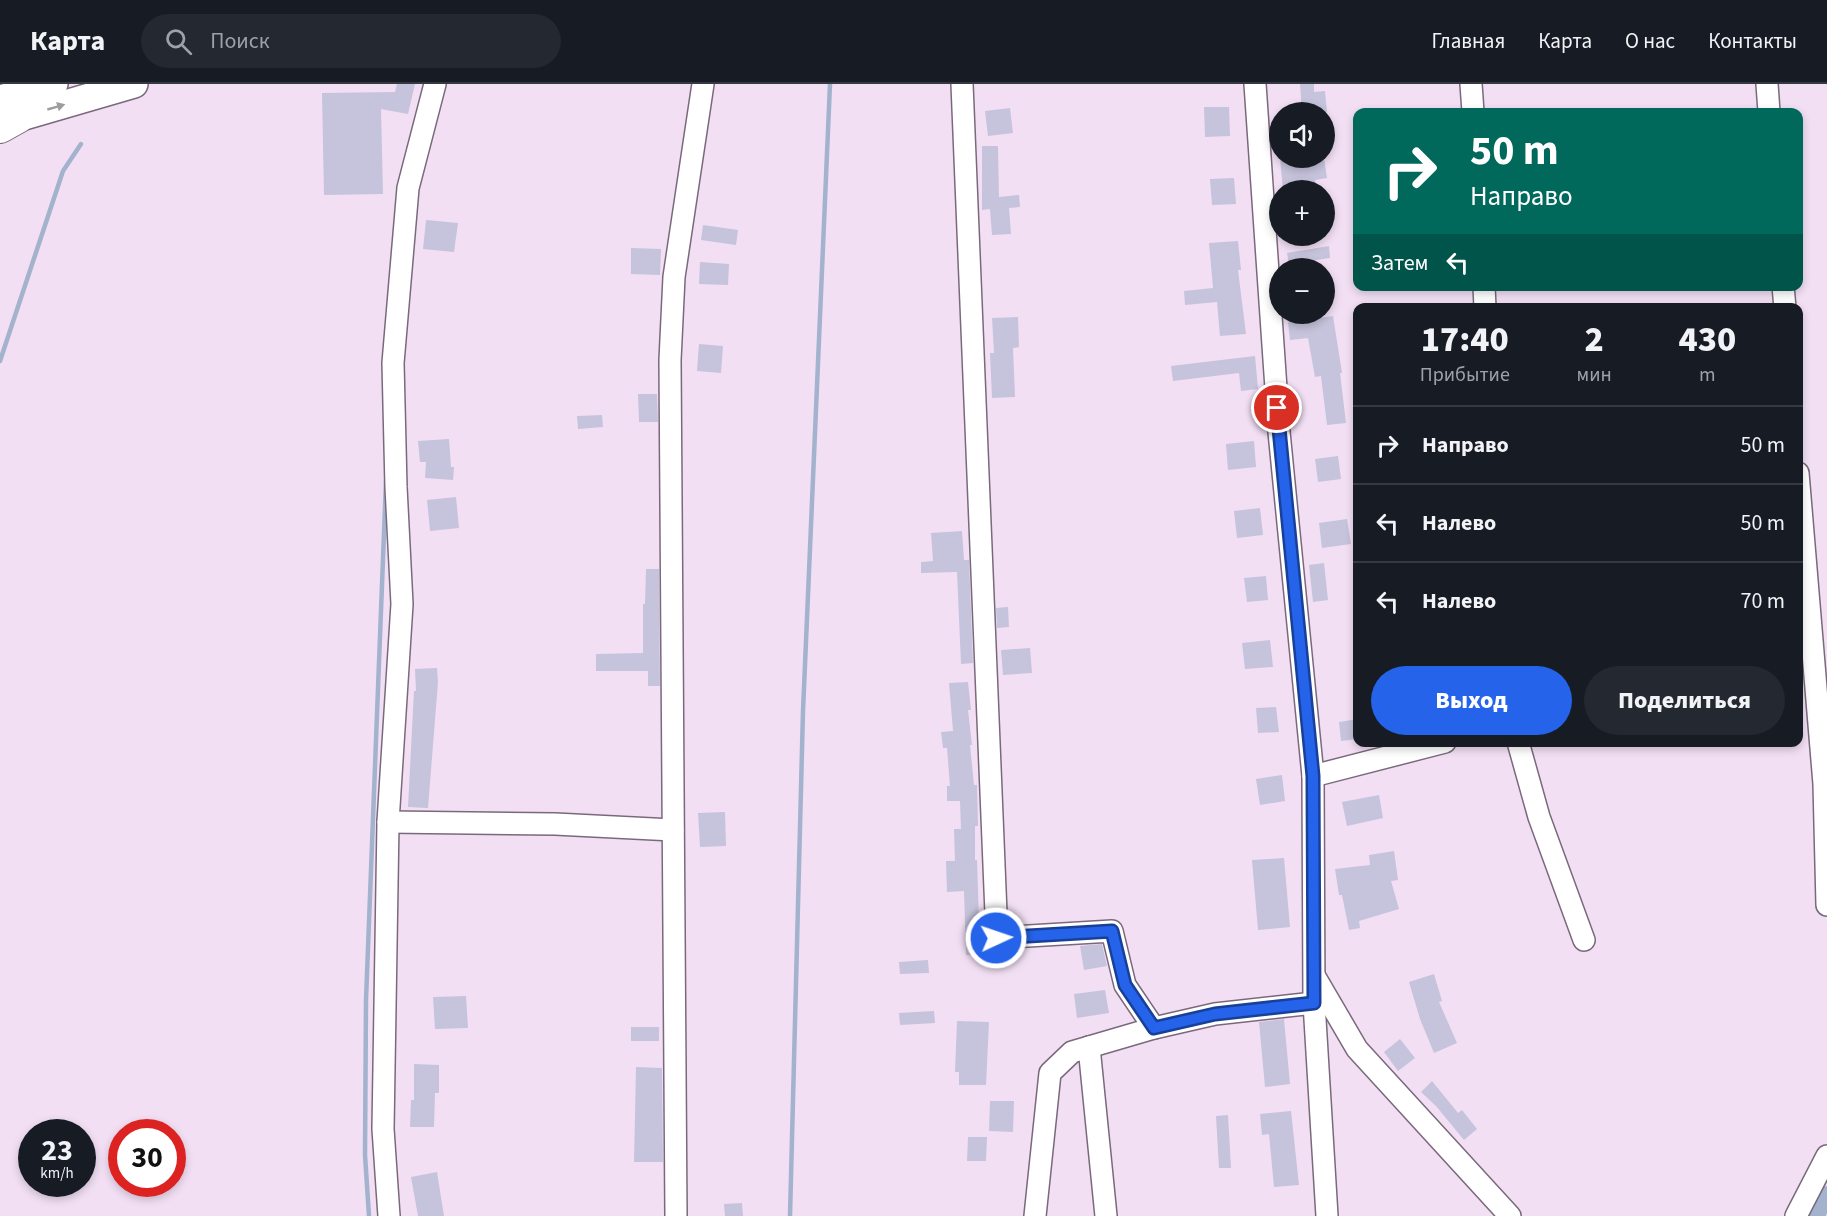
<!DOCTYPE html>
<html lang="ru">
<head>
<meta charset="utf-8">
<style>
  :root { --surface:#171b24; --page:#242831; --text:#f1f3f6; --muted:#9ea1a6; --line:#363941; --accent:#2563eb }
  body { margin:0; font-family:"Source Sans 3",sans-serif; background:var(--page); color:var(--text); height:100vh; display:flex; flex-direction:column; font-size:22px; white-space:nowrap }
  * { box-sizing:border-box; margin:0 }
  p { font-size:20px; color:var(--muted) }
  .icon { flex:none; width:33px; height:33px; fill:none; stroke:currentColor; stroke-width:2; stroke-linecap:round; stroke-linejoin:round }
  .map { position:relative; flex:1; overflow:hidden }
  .panel { position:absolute; left:1353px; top:219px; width:450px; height:444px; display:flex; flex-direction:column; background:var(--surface); border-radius:12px; box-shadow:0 3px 9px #0003 }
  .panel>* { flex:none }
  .guide { position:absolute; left:1353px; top:24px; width:450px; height:183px; border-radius:12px; box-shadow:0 3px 9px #0003; background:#00695c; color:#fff; overflow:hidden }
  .fabs { position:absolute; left:1269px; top:18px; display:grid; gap:12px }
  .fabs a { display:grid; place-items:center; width:66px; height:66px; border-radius:50%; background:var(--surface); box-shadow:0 3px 9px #0003; font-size:30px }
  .speed { position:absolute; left:18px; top:1035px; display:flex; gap:12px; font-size:30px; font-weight:700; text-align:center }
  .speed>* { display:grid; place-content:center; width:78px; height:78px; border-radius:50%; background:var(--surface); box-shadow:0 3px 9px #0003; line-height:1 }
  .speed small { font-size:15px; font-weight:400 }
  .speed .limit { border:9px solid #d22; background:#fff; color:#111 }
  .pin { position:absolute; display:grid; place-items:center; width:51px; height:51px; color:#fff; margin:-26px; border:3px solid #fff; border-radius:50%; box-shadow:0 2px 6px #0007 }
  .me { position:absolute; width:66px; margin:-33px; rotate:87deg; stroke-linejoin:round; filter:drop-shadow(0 0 4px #0008) }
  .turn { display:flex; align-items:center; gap:21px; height:126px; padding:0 18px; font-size:27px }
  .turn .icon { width:78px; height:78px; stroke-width:2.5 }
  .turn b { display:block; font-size:42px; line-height:51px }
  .then { display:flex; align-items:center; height:57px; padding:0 18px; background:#0003; gap:12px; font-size:22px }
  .eta { display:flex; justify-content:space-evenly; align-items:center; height:102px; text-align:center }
  .eta b { font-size:36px; font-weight:800; line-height:42px }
  .cta { display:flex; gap:12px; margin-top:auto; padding:12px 18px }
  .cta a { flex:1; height:69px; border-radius:36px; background:var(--accent); color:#fff; font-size:24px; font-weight:800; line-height:69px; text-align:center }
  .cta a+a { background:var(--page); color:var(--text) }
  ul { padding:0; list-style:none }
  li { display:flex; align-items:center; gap:18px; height:78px; padding:0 18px; border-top:2px solid var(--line) }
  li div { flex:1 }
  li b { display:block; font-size:22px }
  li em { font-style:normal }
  header { display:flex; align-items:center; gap:36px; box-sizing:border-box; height:84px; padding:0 30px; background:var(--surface); border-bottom:2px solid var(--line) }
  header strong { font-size:28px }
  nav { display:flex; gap:33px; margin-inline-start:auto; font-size:21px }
  .search { width:420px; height:54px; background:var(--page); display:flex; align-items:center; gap:15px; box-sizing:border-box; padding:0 21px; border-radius:33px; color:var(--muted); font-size:22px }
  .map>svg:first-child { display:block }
</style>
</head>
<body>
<header>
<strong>Карта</strong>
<div class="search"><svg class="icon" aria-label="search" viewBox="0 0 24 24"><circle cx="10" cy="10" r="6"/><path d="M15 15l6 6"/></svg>Поиск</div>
<nav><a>Главная</a><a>Карта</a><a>О нас</a><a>Контакты</a></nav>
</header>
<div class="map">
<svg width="1827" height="1132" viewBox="0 0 1827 1132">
  <rect width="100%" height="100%" fill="#f2dff4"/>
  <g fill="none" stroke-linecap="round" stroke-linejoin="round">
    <!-- stream -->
    <g stroke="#a3b2cd" stroke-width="4.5">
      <path d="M0 277 63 87 81 60"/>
      <path d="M369 1132 365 1071 366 916 386 397"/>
      <path d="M790 1132 803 627 830 0"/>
    </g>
    <!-- canal -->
    <path stroke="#a3b2cd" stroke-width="16" d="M1817 1132 1827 1110"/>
  </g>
  <!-- building -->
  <g fill="#c6c3dc">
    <path d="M397 0H415L408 30 381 25 383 110 324 111 322 9 395 8Z"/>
    <path d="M1300 0H1314V8L1325 7 1327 28H1302Z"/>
    <path d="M1204 23H1229L1230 52 1205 53Z"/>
    <path d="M1010 24 1013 49 988 52 985 27Z"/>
    <path d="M982 62H998L999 113 1019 111 1020 123 1009 124 1011 150 992 151 990 125 982 126Z"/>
    <path d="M1280 74H1324L1327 94 1315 96 1317 106H1283Z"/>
    <path d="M1234 94 1236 120 1212 121 1210 95Z"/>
    <path d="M426 136 458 139 454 168 423 165Z"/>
    <path d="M703 141 738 146 736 161 701 156Z"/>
    <path d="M1238 157 1241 186H1238L1246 250 1220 252 1217 218 1185 221 1184 207 1213 204 1209 159Z"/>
    <path d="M1329 162 1330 174 1289 180 1287 169Z"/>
    <path d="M631 164 661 165 660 191 631 190Z"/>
    <path d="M700 178 729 180 728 201 699 200Z"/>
    <path d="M1333 232 1342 289H1340L1346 339 1327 341 1321 292 1315 293 1308 254 1290 256 1288 238Z"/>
    <path d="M1018 233 1019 263 1013 264 1015 313 992 314 990 269H994L992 234Z"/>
    <path d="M699 260 723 262 721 289 697 287Z"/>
    <path d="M1255 272 1258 305 1241 307 1239 289 1173 297 1171 282Z"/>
    <path d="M638 310H657L658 338H639Z"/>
    <path d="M602 331 603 343 578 345 577 332Z"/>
    <path d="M449 355 451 383H454L453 396 425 394 426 378H420L418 357Z"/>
    <path d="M1254 357 1256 383 1228 386 1226 360Z"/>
    <path d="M1338 372 1341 395 1318 398 1315 375Z"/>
    <path d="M456 413 459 444 430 447 427 416Z"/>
    <path d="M1260 424 1263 451 1237 454 1234 427Z"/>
    <path d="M1347 435 1351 460 1322 464 1319 439Z"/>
    <path d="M962 447 964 476H969L973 579 961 580 957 488 921 489V478L933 477 931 449Z"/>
    <path d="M1324 479 1328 516 1313 518 1309 481Z"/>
    <path d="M646 485H659L660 602H648V587H596V570L643 569V520H645Z"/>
    <path d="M1266 492 1268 516 1247 518 1244 494Z"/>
    <path d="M1008 523 1009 543 997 544 996 524Z"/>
    <path d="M1270 556 1273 583 1245 585 1242 559Z"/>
    <path d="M1030 564 1032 589 1003 591 1001 566Z"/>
    <path d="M437 584 438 598 428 724 408 723 414 607H416L415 585Z"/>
    <path d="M968 598 971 626H968L972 661H970L974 701H977L978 742H975V776H977L980 871H966L964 807 947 808 946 777H955L954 745H961L960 717H947V702H950L947 664H943L941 648 953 647 949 599Z"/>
    <path d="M1276 623 1279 648 1258 649 1256 624Z"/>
    <path d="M1358 635V655L1341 657 1339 638Z"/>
    <path d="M1282 691 1285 717 1260 721 1256 695Z"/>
    <path d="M1379 711 1383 734 1347 742 1342 718Z"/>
    <path d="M725 728 726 762 700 763 698 729Z"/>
    <path d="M1394 767 1398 796 1391 797 1399 825 1359 837 1360 844 1349 846 1342 811H1339L1335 785 1370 781 1369 771Z"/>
    <path d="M1284 774 1290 843 1258 846 1252 776Z"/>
    <path d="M1102 860 1107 882 1084 886 1080 862Z"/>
    <path d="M928 876 929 889 900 890 899 878Z"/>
    <path d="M1434 890 1442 917 1439 918 1457 959 1434 969 1420 935 1409 898Z"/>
    <path d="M1105 906 1109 929 1077 934 1074 910Z"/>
    <path d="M466 912 468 944 435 945 433 913Z"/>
    <path d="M934 927 935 939 900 941 899 929Z"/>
    <path d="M1284 935 1290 1000 1265 1003 1259 938Z"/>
    <path d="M957 937 989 938 986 1001H959V988H955Z"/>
    <rect x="631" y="943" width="28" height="14"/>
    <path d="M1400 955 1415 974 1398 987 1384 968Z"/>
    <path d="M414 980 439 981V1009H435L434 1043H410L411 1016H414Z"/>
    <path d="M636 983 662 984 663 1078H634Z"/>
    <path d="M1432 997 1458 1029 1462 1026 1477 1045 1464 1056 1436 1022 1421 1008Z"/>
    <path d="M990 1017H1014L1013 1048 989 1047Z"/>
    <path d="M1291 1027 1299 1101 1274 1103 1269 1050 1262 1051 1260 1030Z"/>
    <path d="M1228 1031 1231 1084H1219L1216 1032Z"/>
    <path d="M968 1053H987L986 1077H967Z"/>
    <path d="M437 1088 444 1132H418L411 1093Z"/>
    <path d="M742 1119 743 1132H725L724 1120Z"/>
  </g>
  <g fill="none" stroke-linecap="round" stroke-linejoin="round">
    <!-- minor casing -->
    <g stroke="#7a697c" stroke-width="24">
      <g id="minor">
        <path d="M962 0 997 854 1112 847 1125 901 1154 944"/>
        <path d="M1255 0 1279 348 1313 692 1314 919 1327 1132"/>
        <path d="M1471 0 1473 28"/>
        <path d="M1767 0 1769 28"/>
        <path d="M1484 202 1485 224"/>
        <path d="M1783 202 1785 224"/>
        <path d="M1798 389 1824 700 1827 821"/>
        <path d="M1518 658 1539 733 1584 856"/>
        <path d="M1313 692 1445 658"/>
        <path d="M388 738 555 740 673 746"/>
        <path d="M1315 893 1357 965 1510 1132"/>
        <path d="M1089 963 1106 1132"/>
        <path d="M389 1132 383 1045 388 738 402 520 396 403 393 279 408 104 435 0"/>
        <path d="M676 1132 670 276 674 193 703 0"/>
        <path d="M1035 1132 1050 989 1072 968 1154 944 1215 930 1314 919"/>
        <path d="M1796 1132 1827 1072"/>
      </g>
    </g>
    <!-- major casing -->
    <g stroke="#7a697c" stroke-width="30">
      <g id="major">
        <path d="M0 15 54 0"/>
        <path d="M0 39 134 0"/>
      </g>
    </g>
    <!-- highway casing -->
    <g stroke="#7a697c" stroke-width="34">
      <path id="highway" d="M0 43 18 33"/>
    </g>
    <!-- minor -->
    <use href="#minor" stroke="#fff" stroke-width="21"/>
    <!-- major -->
    <use href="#major" stroke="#fff" stroke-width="27"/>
    <!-- highway -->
    <use href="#highway" stroke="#fff" stroke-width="32"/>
  </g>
  <!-- one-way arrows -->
  <defs><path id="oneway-solid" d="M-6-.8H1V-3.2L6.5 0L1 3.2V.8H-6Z" transform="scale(1.5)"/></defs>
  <use fill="#9f9ca0" href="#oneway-solid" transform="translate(56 23) rotate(-16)"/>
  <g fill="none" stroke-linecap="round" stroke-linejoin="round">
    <!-- route casing -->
    <g stroke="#184099" stroke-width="15">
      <path id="route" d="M996 854 1112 847 1125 901 1154 944 1215 930 1314 919 1313 692 1277 324"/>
    </g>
    <!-- route -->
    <use href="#route" stroke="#2563eb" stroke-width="10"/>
  </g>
</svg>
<div class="fabs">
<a><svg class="icon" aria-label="sound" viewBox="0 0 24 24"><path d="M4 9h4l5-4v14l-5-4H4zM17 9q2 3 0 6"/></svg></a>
<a>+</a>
<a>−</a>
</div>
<div class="speed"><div>23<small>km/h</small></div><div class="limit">30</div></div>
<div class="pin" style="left:1277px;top:324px;background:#d93025"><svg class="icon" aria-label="arrive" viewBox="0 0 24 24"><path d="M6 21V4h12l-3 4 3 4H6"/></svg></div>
<svg class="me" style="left:996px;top:854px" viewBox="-20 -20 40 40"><circle r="17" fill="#2563eb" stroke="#fff" stroke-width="3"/><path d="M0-11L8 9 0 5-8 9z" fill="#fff"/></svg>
<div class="guide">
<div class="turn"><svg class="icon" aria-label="right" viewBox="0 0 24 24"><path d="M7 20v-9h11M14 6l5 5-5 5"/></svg><div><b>50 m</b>Направо</div></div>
<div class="then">Затем<svg class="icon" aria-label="left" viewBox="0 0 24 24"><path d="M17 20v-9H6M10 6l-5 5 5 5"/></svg></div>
</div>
<section class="panel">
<div class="eta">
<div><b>17:40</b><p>Прибытие</p></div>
<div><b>2</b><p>мин</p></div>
<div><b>430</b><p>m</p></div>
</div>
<ul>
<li><svg class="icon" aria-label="right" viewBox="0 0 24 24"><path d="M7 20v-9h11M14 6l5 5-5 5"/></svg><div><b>Направо</b></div><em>50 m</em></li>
<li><svg class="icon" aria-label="left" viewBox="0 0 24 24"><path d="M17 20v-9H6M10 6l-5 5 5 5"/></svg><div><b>Налево</b></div><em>50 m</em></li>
<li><svg class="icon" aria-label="left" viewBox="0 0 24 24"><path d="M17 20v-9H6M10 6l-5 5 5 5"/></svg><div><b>Налево</b></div><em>70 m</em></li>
</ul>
<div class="cta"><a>Выход</a><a>Поделиться</a></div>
</section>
</div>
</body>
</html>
